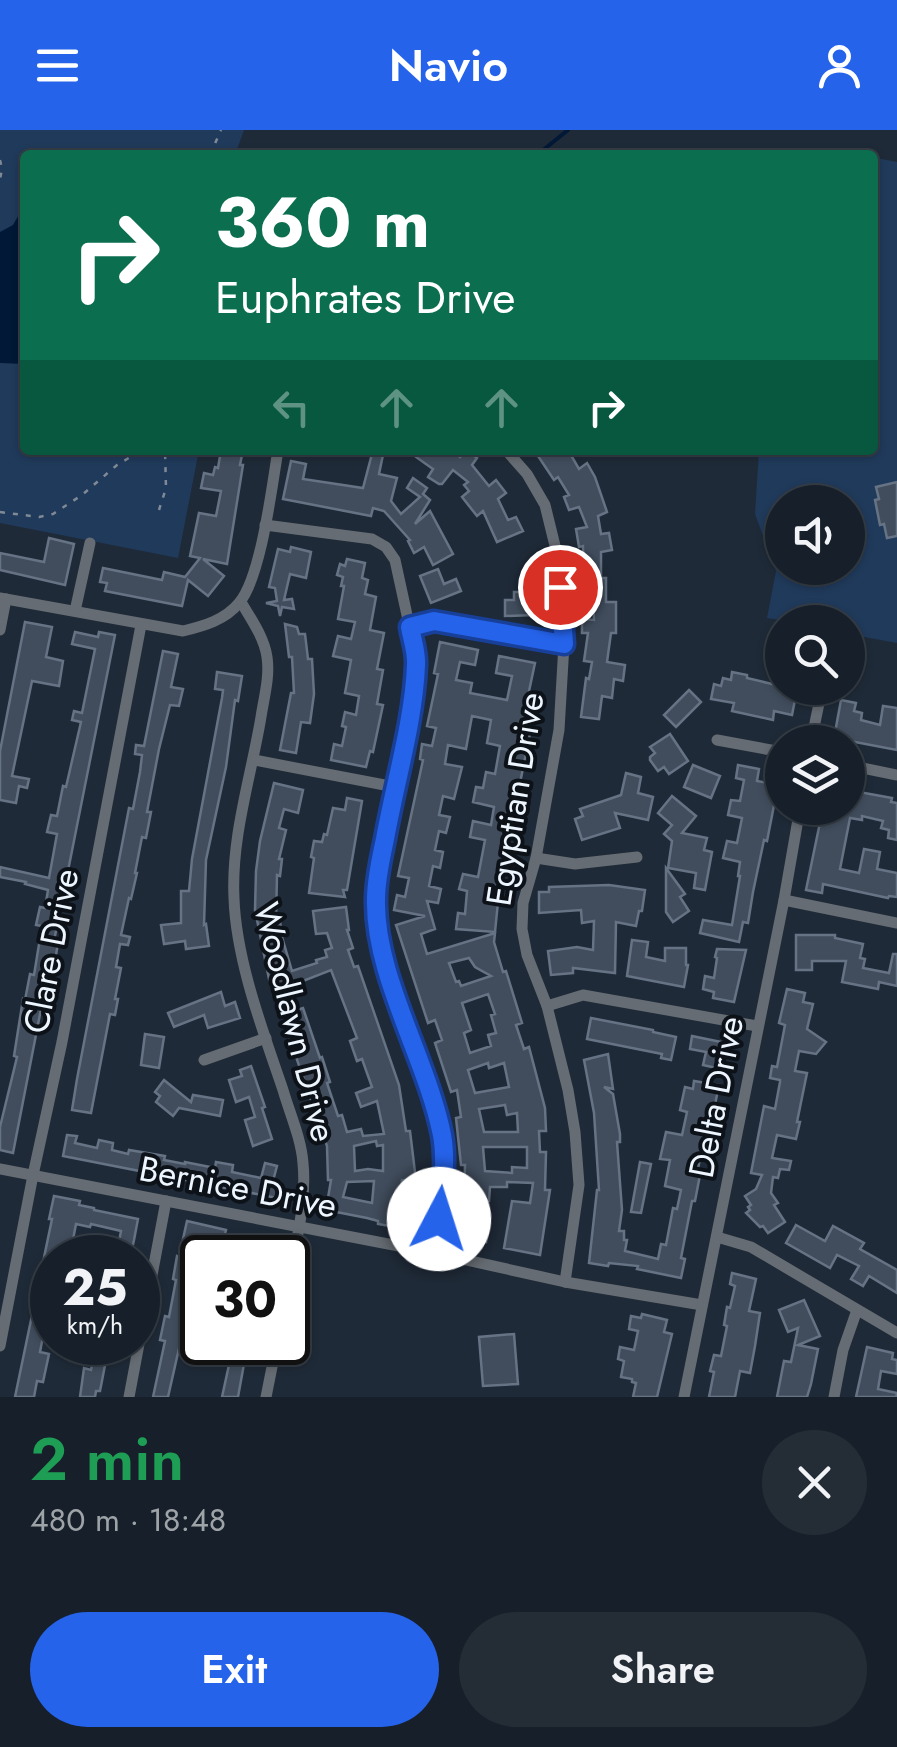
<!DOCTYPE html>
<html lang="en">
<head>
<meta charset="utf-8">
<style>
  :root { --surface:#17202a; --page:#242d36; --text:#f1f3f6; --muted:#9ea3a8; --line:#363e47; --accent:#2563eb }
  body { margin:0; font-family:Jost,sans-serif; background:var(--page); color:var(--text); height:100vh; display:flex; flex-direction:column; font-size:38px; white-space:nowrap }
  * { box-sizing:border-box; margin:0 }
  p { font-size:32px; color:var(--muted) }
  .icon { flex:none; width:55px; height:55px; fill:none; stroke:currentColor; stroke-width:2; stroke-linecap:round; stroke-linejoin:round }
  .map { position:relative; height:1267px; overflow:hidden }
  .panel { display:flex; flex-direction:column; background:var(--surface); flex:1 }
  .panel>* { flex:none }
  .banner { position:absolute; left:20px; top:20px; width:858px; height:305px; border-radius:10px; box-shadow:0 2px 8px #0004,0 0 0 2px var(--line); background:#0b6e4f; color:#fff; overflow:hidden }
  .fabs { position:absolute; left:765px; top:355px; display:grid; gap:20px }
  .fabs a { display:grid; place-items:center; width:100px; height:100px; border-radius:50%; background:var(--surface); box-shadow:0 2px 8px #0004,0 0 0 2px var(--line); font-size:50px }
  .speed { position:absolute; left:30px; top:1105px; display:flex; gap:20px; font-size:50px; font-weight:700; text-align:center }
  .speed>* { display:grid; place-content:center; width:130px; height:130px; border-radius:50%; background:var(--surface); box-shadow:0 2px 8px #0004,0 0 0 2px var(--line); line-height:1 }
  .speed small { font-size:25px; font-weight:400 }
  .speed .limit { border:5px solid #111; border-radius:15px; background:#fff; color:#111 }
  .pin { position:absolute; display:grid; place-items:center; width:85px; height:85px; color:#fff; margin:-42px; border:5px solid #fff; border-radius:50%; box-shadow:0 2px 10px #0007 }
  .me { position:absolute; width:110px; margin:-55px; rotate:5deg; stroke-linejoin:round; filter:drop-shadow(0 0 8px #0008) }
  .turn { display:flex; align-items:center; gap:35px; height:210px; padding:0 30px; font-size:45px }
  .turn .icon { width:130px; height:130px; stroke-width:2.5 }
  .turn b { display:block; font-size:70px; line-height:85px }
  .lanes { display:flex; align-items:center; height:95px; padding:0 30px; background:#0003; justify-content:center; gap:50px; direction:ltr }
  .lanes .off { opacity:.35 }
  .round { display:grid; place-items:center; flex:none; width:105px; height:105px; border-radius:52px; background:var(--page) }
  .headline { display:flex; align-items:center; justify-content:space-between; height:170px; padding:0 30px }
  h1 { font-size:60px; font-weight:600; line-height:75px; color:#1e9e55 }
  .action { display:flex; gap:20px; margin-top:auto; padding:20px 30px }
  .action a { flex:1; height:115px; border-radius:60px; background:var(--accent); color:#fff; font-size:40px; font-weight:600; line-height:115px; text-align:center }
  .action a+a { background:var(--page); color:var(--text) }
  header { display:flex; justify-content:space-between; align-items:center; height:130px; padding:0 30px; background:var(--accent); color:#fff; font-size:45px; font-weight:600 }
  .map>svg:first-child { display:block }
</style>
</head>
<body>
<header><svg class="icon" aria-label="menu" viewBox="0 0 24 24"><path d="M4 6h16M4 12h16M4 18h16"/></svg>Navio<svg class="icon" aria-label="person" viewBox="0 0 24 24"><circle cx="12" cy="8" r="4"/><path d="M4 21q1-7 8-7t8 7"/></svg></header>
<div class="map">
<svg width="897" height="1267" viewBox="0 0 897 1267">
  <rect width="100%" height="100%" fill="#1f2a38"/>
  <!-- green -->
  <g fill="#203a5b" fill-rule="evenodd">
    <path d="M0 0H244L235 25H25V320H199L178 428 0 393Z"/>
    <path d="M876 28 897 32V513L848 504V492H791L767 488 776 441 755 384 759 320H872L873 31ZM782 372H848V438H782Z"/>
  </g>
  <!-- water -->
  <path fill="#011836" d="M25 74V234L0 233V102L13 95Z"/>
  <g fill="none" stroke-linecap="round" stroke-linejoin="round">
    <!-- stream -->
    <path stroke="#011836" stroke-width="4" d="M537 25 568 0"/>
  </g>
  <!-- building -->
  <g fill="#414d5d" stroke="#667384" stroke-width="2.5" fill-rule="evenodd">
    <path d="M221 320H243L240 335H243L227 434 203 429 224 446 208 466 188 450 182 476 105 461 107 453 100 452 103 438 162 450 164 442 185 447 200 428 190 426 199 383 216 386 221 361 201 358 204 343 213 345 215 337 218 338Z"/>
    <path d="M373 320H384L379 344 397 348 391 371 401 384 420 367 407 358 413 348 427 358 423 364 430 370 415 394 430 381 453 424 433 435 424 417 414 423 408 411 410 410 384 381 373 378 371 386 283 369 291 331 306 334 303 349 363 358Z"/>
    <path d="M420 320H450L460 327 465 320 477 328 472 335 489 356 496 350 506 363 498 369 508 390 516 387 523 401 497 412 483 381 477 386 462 367 469 361 464 355 468 352 453 340 442 354H439L428 347 433 339 416 327Z"/>
    <path d="M534 320H568L579 339 587 333 595 347 607 382 598 386 601 404 609 403 612 420 601 422V448H606V472H616V503H611L607 532 625 535 623 551 614 549 612 568 602 566 599 589 581 587 586 548 589 549 592 532 584 531 588 503H582V489L594 490 593 464 584 463 583 416 579 417 576 399 587 397 579 377 569 380 564 367 569 365 558 347 554 350Z"/>
    <path d="M897 352V406L887 408 884 394 880 395 875 370 879 369 876 357Z"/>
    <path d="M49 408 74 414 65 455 0 440V423L44 432Z"/>
    <path d="M291 417 311 422 306 448 290 444 284 470 292 469 294 479 282 477 280 486 278 476 266 473 277 471 275 458 269 457 278 419 290 422Z"/>
    <path d="M347 429 365 433 362 448 368 450 365 464 376 467 370 500 384 503 377 539 383 540 377 574 383 575 373 622 370 621 366 637 331 630 334 614 342 616 346 597 342 596 345 582 356 585 359 566 345 563 351 530 333 526 338 506 351 509 355 492 338 489 344 456H341L343 447 337 445 340 434 345 436Z"/>
    <path d="M438 439 444 454 456 449 461 461 431 473 420 446Z"/>
    <path d="M514 462H533L534 485 505 486V470H514Z"/>
    <path d="M25 492 52 497 46 527 63 531 59 556 32 551 12 646 29 649 27 658 19 656 16 673 0 670V621Z"/>
    <path d="M285 494 297 497 299 504H305L308 529H312L314 564 310 593 301 592 296 623 280 620 291 563H294L292 527H289Z"/>
    <path d="M75 502 98 507 99 502 115 505 54 811 58 812 54 839 49 838 13 1023 0 1020V997L17 927 14 926 23 869 25 870 30 844 34 845 42 796 36 795 40 777 45 778 48 760 25 754 26 752 0 747V737L49 748 57 704 47 702 51 685 57 686 63 656 66 657 81 592 72 590 74 581 82 583 95 519 72 514Z"/>
    <path d="M440 512 478 520 475 535 460 532 456 550 472 553 470 563 507 570 512 546 496 543 499 526 535 533 528 566 533 567 527 598 531 599 496 771 498 772 495 802 456 799 458 783 465 784 467 761 459 759 463 744 478 747 485 710 470 707 473 691 491 695 494 677 473 672 476 657 483 658 486 642 495 644 500 616 487 613 491 590 472 586 466 619 448 615 445 634 462 637 454 669 443 666 439 685 450 687 446 703 439 701 435 720 443 722 440 738 433 736 429 756 441 759 438 773 427 771 435 799 421 804 427 824 495 803 494 812 503 842 506 841 522 893 516 895 524 919 529 917 545 978 546 1001H539L540 1022H546L545 1060H550L540 1125 504 1118 512 1071 530 1073 533 1053 507 1052V1057H490L489 1071 464 1070 465 1035H461L456 988 461 987 457 960 451 962 435 913 442 910 435 890 428 893 396 795 425 786 394 780 397 765 405 767 409 748 398 746 423 630 420 629 422 614 432 616 436 598 427 596 438 544 434 543ZM469 828 475 837 491 846 461 856 459 851 456 852 449 833ZM488 864 495 884 491 885 496 903 488 905 491 916 470 923 464 903 471 900 462 873ZM488 933 489 938 504 933 509 957 475 963 468 940ZM505 975 507 985 517 983 518 1002H484L479 979ZM483 1017H527V1038L512 1037V1043L485 1041Z"/>
    <path d="M163 521 178 524 171 557 183 559 179 576 170 575 159 619 147 682H151L146 708 142 707 135 743H137L131 769 129 768 121 805 130 807 128 815 120 814 116 837 121 838 115 869H118L115 885 110 884 91 983 72 980 77 949 129 678 133 679 140 642 142 625 135 624 136 615 144 616Z"/>
    <path d="M217 542 242 546 238 571 235 570 226 637 206 730 204 795 206 794 209 816 186 819 185 811 164 814 161 795 181 793V761H189L192 729 222 568 223 560 215 559Z"/>
    <path d="M732 542 747 545V548L797 560 792 585 774 581 773 590 732 581 734 573 711 569 714 554 721 556 723 548 731 550Z"/>
    <path d="M689 560 701 572 676 597 664 585Z"/>
    <path d="M841 570 856 573 854 581 862 583 861 590 880 595 883 576 897 578V620L834 608Z"/>
    <path d="M670 604 688 631 669 644 664 637 658 641 650 630V627L655 623 650 617Z"/>
    <path d="M693 635 720 646 711 668 684 657Z"/>
    <path d="M738 635 759 639 757 651 778 655 767 711 764 710 753 762 748 793 743 792 739 812 700 803 703 790 732 795 740 746H738L740 732 723 728 727 711 737 713 742 688 728 685 731 670 740 671 744 650 736 648Z"/>
    <path d="M626 643 641 647 638 663 653 667 648 690 615 683 620 698 582 710 575 689 583 686 580 679 621 665Z"/>
    <path d="M274 653 303 660 298 683 284 679 279 698 286 700 279 729H282L280 746 277 745 276 791H280L282 807 292 841 317 833 316 830 327 827 325 820 332 818 327 803 316 804 313 781 346 777 349 800H347L353 818 348 820 354 837 358 836 399 955 406 1001H410L415 1042 414 1051 402 1050 400 1067 407 1068 406 1079 412 1080 410 1092 402 1090 401 1098 378 1094V1091L367 1088 326 1080 331 1050H328L327 1016 269 849 255 780 256 741 260 711ZM331 840 357 908 350 911 357 931 362 929 372 957 356 963 361 977 377 971 384 1004 363 1006 361 999 347 1002 342 985 338 986 327 953 330 952 322 927 320 928 303 878 297 880 290 856ZM376 1011 377 1016 383 1015V1041L368 1039 355 1041 354 1016ZM374 1051 372 1073 343 1067 347 1052Z"/>
    <path d="M848 660 892 668 891 672 897 673V710L888 708 889 700 881 698 883 691 862 686V690L850 688 840 739 859 743 864 719 880 722 877 739 897 743V767L889 766 888 768 823 754 822 763 806 760 823 678H848Z"/>
    <path d="M672 666 696 686 682 703 707 708 704 720 712 722 705 760 694 758 696 743 668 738 672 711 664 704 672 695 658 683Z"/>
    <path d="M347 668 362 671 347 760H343L345 767 309 763 314 728 311 727 314 711 322 712 324 704 327 705 333 678 345 680Z"/>
    <path d="M666 738 685 764 680 767 689 781 673 792 666 782Z"/>
    <path d="M609 755 645 760 642 781H639L636 796 616 792 615 843 573 838V843L551 845 548 821 577 817 593 820 594 791 582 793 581 780 539 783V762H549V757Z"/>
    <path d="M796 805H835V808L863 814 860 828 865 829 863 838 889 843 893 824H897V856L879 852 878 859 842 852 846 831H812V840H796Z"/>
    <path d="M632 810 648 812 646 827 665 831V818H686V835H688L684 857 627 846Z"/>
    <path d="M717 819 746 820 734 872 713 868 714 862 703 859 705 846 714 848 717 828 715 827Z"/>
    <path d="M787 859 805 863 803 872 813 874 807 899 826 912 816 924 799 921 795 941 807 943 797 992H800L796 1009 777 1005 772 1028 791 1031 789 1040 780 1039 778 1048 773 1047 771 1063 778 1073 774 1075 785 1092 768 1103 763 1096 760 1097 746 1083 750 1080 748 1077 751 1075 745 1066 756 1059 762 1045 751 1043 764 976 775 979 780 952V950L770 948 772 936 777 937 785 895 779 893Z"/>
    <path d="M221 862 225 876 235 872 240 888 208 898 204 885 174 897 168 883Z"/>
    <path d="M591 888 653 900V902L676 907 671 930 661 928 662 924 587 909Z"/>
    <path d="M145 904 164 907 159 938 141 935Z"/>
    <path d="M692 906 726 913 721 939 703 935 706 922 690 919Z"/>
    <path d="M608 924 613 959 604 957 613 964 620 1004V1012H617L622 1080 619 1101H624V1110H627L625 1121 658 1129 661 1114 666 1115 673 1078 677 1079 681 1060 665 1056 670 1030 660 1029 666 1002 682 1005 687 982 680 980 685 957 693 959 694 951 719 955 706 1019 702 1018 697 1044 700 1045 695 1071H692L681 1128 685 1129 681 1148 637 1139 638 1136 609 1133 608 1136 589 1133 597 1060H599L594 983 584 930Z"/>
    <path d="M251 936 265 977 262 978 272 1009 253 1016 245 990 255 987 249 967 236 972 229 950 242 946 240 940Z"/>
    <path d="M164 950 191 972 193 965 223 970 220 986 179 978 173 986 156 972 160 966 155 962Z"/>
    <path d="M67 1005 77 1006 75 1013 97 1018 99 1010 113 1013 112 1020 128 1024 129 1020 165 1026 164 1030 185 1034V1032L215 1038 216 1032 233 1035 232 1042 261 1048 265 1033 277 1036 273 1051 280 1052 277 1068 63 1026Z"/>
    <path d="M640 1032 651 1034 641 1083 631 1082Z"/>
    <path d="M54 1066 80 1071 79 1075 94 1078V1080L138 1089 134 1110 130 1128H116L121 1101 91 1094 90 1097 76 1094 71 1120 63 1119 61 1127 52 1125V1163L47 1193 52 1194 50 1202 44 1201 40 1222 49 1224 43 1252 37 1251 34 1267H15L52 1089H49Z"/>
    <path d="M457 1086 489 1090 486 1112 454 1107Z"/>
    <path d="M187 1091 226 1100 225 1104 253 1110 254 1105 269 1108 265 1128H248L249 1123 222 1117 220 1128H195L185 1190 191 1191 186 1215 180 1214 168 1267H153L165 1211 160 1210 165 1186 169 1187 176 1150 173 1149 177 1126 179 1127Z"/>
    <path d="M796 1095 825 1111 833 1096 864 1113 860 1119 897 1140V1163L869 1146 863 1156 851 1149 859 1136 837 1125 830 1138 786 1113Z"/>
    <path d="M732 1143 756 1149 749 1181 760 1183 755 1216 750 1243 740 1241 735 1267H709L714 1242 710 1241 714 1225 721 1226 727 1196 724 1195 727 1177 730 1178 735 1156 730 1154Z"/>
    <path d="M804 1170 820 1206 798 1215 818 1219 811 1254 807 1267H777L784 1231 791 1232 798 1198 788 1202 779 1180Z"/>
    <path d="M642 1184 667 1190 664 1202 672 1204 657 1267H633L636 1253 632 1252V1249L621 1247 624 1231 618 1229 620 1217 634 1220 638 1201 629 1199 631 1186 641 1188Z"/>
    <path d="M514 1204 518 1254 483 1256 479 1207Z"/>
    <path d="M97 1212H114L110 1231 106 1230 100 1261H96L95 1267H80L84 1238 91 1240Z"/>
    <path d="M234 1212H248L238 1267H222Z"/>
    <path d="M867 1217 893 1223 892 1229 897 1230V1244L881 1241 878 1259 897 1263 896 1267H856Z"/>
  </g>
  <g fill="none" stroke-linecap="round" stroke-linejoin="round">
    <!-- path -->
    <g stroke="#808a96" stroke-width="2.5" stroke-dasharray="5 8" stroke-linecap="butt">
      <path d="M210 25 221 0"/>
      <path d="M0 30 2 39 0 49"/>
      <path d="M159 380 166 358 165 320"/>
      <path d="M0 382 39 387 53 384 82 365 117 335 142 320"/>
    </g>
    <!-- minor -->
    <g stroke="#666c73" stroke-width="11">
      <path d="M506 320 527 344 545 375 558 428 564 514 559 600 536 728 523 773 522 799 527 825 547 876 568 960 575 1002 579 1055 565 1152"/>
      <path d="M265 395 372 409 386 417 395 430 417 531 410 583 379 738 376 770 379 805 386 835 417 924 443 1008V1055L435 1123"/>
      <path d="M0 468 183 501C204 496 225 490 239 473 261 448 272 356 278 320"/>
      <path d="M241 472C251 489 264 507 267 527 270 547 264 567 261 587 251 647 231 707 234 768 236 830 263 901 283 960 290 984 301 1008 303 1033 307 1073 295 1116 288 1154"/>
      <path d="M75 481 90 413"/>
      <path d="M410 497 434 491 564 514"/>
      <path d="M0 500 6 469"/>
      <path d="M717 610 782 622"/>
      <path d="M811 612 822 559"/>
      <path d="M254 630 395 657"/>
      <path d="M848 635 897 645"/>
      <path d="M536 728 575 734 637 727"/>
      <path d="M784 770 897 793"/>
      <path d="M547 876 583 865 757 896"/>
      <path d="M204 930 266 908"/>
      <path d="M0 1039 435 1123 565 1152 702 1175"/>
      <path d="M717 1107 751 1117 897 1203"/>
      <path d="M0 1216 33 1045 62 912 141 495"/>
      <path d="M129 1267 166 1071"/>
      <path d="M266 1267 277 1212"/>
      <path d="M684 1267 784 770 800 678"/>
      <path d="M834 1267 843 1220 857 1180"/>
    </g>
  </g>
  <g fill="none" stroke-linecap="round" stroke-linejoin="round">
    <!-- route casing -->
    <g stroke="#184099" stroke-width="25">
      <path id="route" d="M439 1089C442 1062 447 1032 442 1005 427 929 374 845 376 769 376 749 381 728 385 709 395 653 414 590 416 535 417 523 412 509 410 497L434 491 564 514 560 457"/>
    </g>
    <!-- route -->
    <use href="#route" stroke="#2563eb" stroke-width="18"/>
  </g>
  <g text-anchor="middle" stroke-width="8" stroke-linejoin="round" paint-order="stroke">
    <!-- street labels -->
    <g font-size="35" fill="#edf5ff" stroke="#0d1219">
      <text transform="translate(515 669) rotate(-81)" y="12">Egyptian Drive</text>
      <text transform="translate(51 821) rotate(-79)" y="12">Clare Drive</text>
      <text transform="translate(295 892) rotate(76)" y="12">Woodlawn Drive</text>
      <text transform="translate(716 967) rotate(-79)" y="12">Delta Drive</text>
      <text transform="translate(238 1057) rotate(11)" y="12">Bernice Drive</text>
    </g>
  </g>
</svg>
<div class="fabs">
<a><svg class="icon" aria-label="sound" viewBox="0 0 24 24"><path d="M4 9h4l5-4v14l-5-4H4zM17 9q2 3 0 6"/></svg></a>
<a><svg class="icon" aria-label="search" viewBox="0 0 24 24"><circle cx="10" cy="10" r="6"/><path d="M15 15l6 6"/></svg></a>
<a><svg class="icon" aria-label="layers" viewBox="0 0 24 24"><path d="M12 4l9 5-9 5-9-5zM3 14l9 5 9-5"/></svg></a>
</div>
<div class="speed"><div>25<small>km/h</small></div><div class="limit">30</div></div>
<div class="pin" style="left:560px;top:457px;background:#d93025"><svg class="icon" aria-label="arrive" viewBox="0 0 24 24"><path d="M6 21V4h12l-3 4 3 4H6"/></svg></div>
<svg class="me" style="left:439px;top:1089px" viewBox="-20 -20 40 40"><circle r="19" fill="#fff"/><path d="M0-13L10 11 0 6-10 11z" fill="#2563eb"/></svg>
<div class="banner">
<div class="turn"><svg class="icon" aria-label="right" viewBox="0 0 24 24"><path d="M7 20v-9h11M14 6l5 5-5 5"/></svg><div><b>360 m</b>Euphrates Drive</div></div>
<div class="lanes"><svg class="icon off" aria-label="left" viewBox="0 0 24 24"><path d="M17 20v-9H6M10 6l-5 5 5 5"/></svg><svg class="icon off" aria-label="ahead" viewBox="0 0 24 24"><path d="M12 20V5M6 11l6-6 6 6"/></svg><svg class="icon off" aria-label="ahead" viewBox="0 0 24 24"><path d="M12 20V5M6 11l6-6 6 6"/></svg><svg class="icon" aria-label="right" viewBox="0 0 24 24"><path d="M7 20v-9h11M14 6l5 5-5 5"/></svg></div>
</div>
</div>
<section class="panel">
<div class="headline"><div><h1>2 min</h1><p>480 m · 18:48</p></div><a class="round"><svg class="icon" aria-label="close" viewBox="0 0 24 24"><path d="M6 6l12 12M18 6L6 18"/></svg></a></div>
<div class="action"><a>Exit</a><a>Share</a></div>
</section>
</body>
</html>
